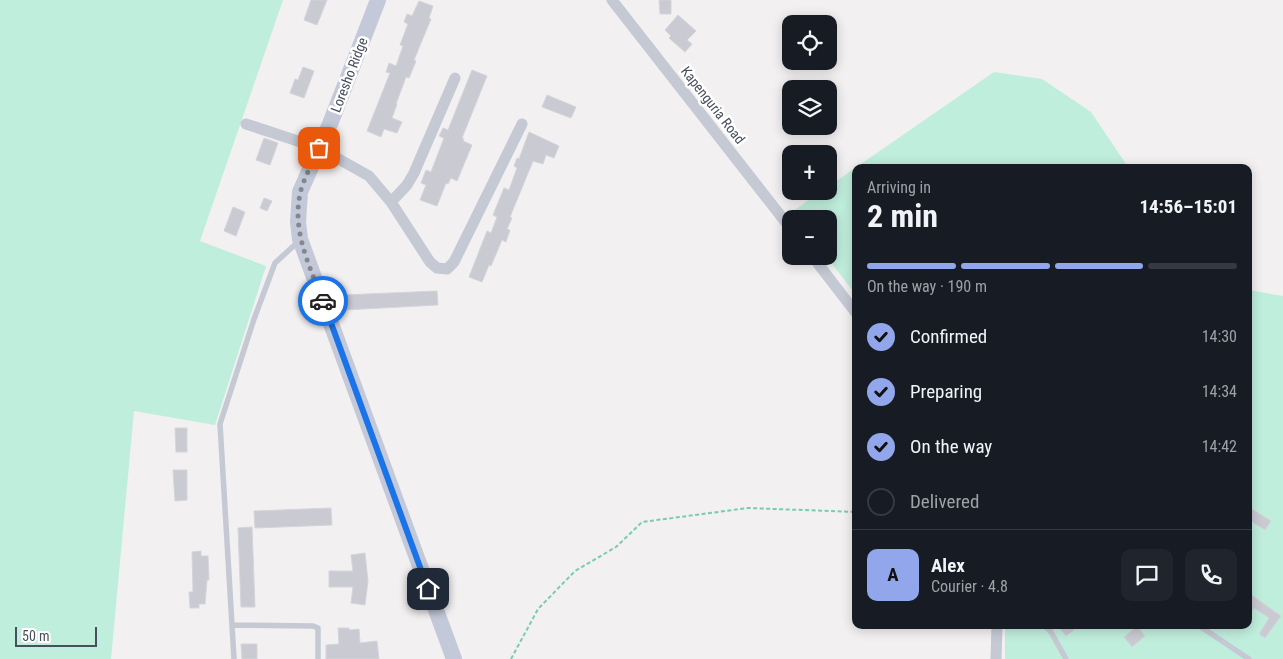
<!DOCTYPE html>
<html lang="en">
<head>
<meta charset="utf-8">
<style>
  body { margin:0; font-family:"Roboto Condensed",sans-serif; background:#20242c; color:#f1f3f6; height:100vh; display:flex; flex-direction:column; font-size:19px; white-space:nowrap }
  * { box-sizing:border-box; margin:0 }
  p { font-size:16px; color:#9ea1a6 }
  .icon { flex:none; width:28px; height:28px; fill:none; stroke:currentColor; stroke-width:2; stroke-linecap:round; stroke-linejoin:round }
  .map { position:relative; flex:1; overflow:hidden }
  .side { position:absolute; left:852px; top:164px; width:400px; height:465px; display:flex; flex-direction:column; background:#171b24; border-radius:10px; box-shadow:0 2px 12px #0003 }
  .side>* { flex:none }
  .tools { position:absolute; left:782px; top:15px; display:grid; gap:10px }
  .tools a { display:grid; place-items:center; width:55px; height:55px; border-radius:10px; background:#171b24; box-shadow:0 2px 12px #0003; font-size:25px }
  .scale { position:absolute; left:15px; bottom:12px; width:82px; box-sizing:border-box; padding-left:5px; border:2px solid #484f5d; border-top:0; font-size:14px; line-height:18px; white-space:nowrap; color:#484f5d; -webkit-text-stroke:4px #fff; paint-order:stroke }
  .pin { position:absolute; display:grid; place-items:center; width:42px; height:42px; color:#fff; margin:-21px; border-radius:10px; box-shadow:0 2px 8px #0006 }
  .courier { position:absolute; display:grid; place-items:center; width:50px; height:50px; margin:-25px; border:4px solid #1a73e8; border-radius:50%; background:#fff; color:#222; box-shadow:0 1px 6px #0007 }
  .overview em { font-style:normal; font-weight:700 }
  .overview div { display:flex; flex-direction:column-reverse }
  .overview { display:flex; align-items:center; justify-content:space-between; height:85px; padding:0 15px }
  h1 { font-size:32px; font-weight:700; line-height:38px }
  .bar { display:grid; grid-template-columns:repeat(4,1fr); gap:8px 5px; align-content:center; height:60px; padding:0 15px }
  .bar i { height:6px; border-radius:4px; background:#363941 }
  .bar .on { background:#92a7eb }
  .bar p { grid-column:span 4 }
  .line { display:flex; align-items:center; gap:12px; padding:0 15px; border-top:1px solid #363941 }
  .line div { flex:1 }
  .round { display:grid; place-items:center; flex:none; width:52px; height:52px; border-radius:10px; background:#20242c }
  ol { padding:0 15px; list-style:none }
  li { display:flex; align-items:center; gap:15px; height:55px }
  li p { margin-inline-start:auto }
  li .icon { padding:5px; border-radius:50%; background:#92a7eb; color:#111; stroke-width:4 }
  li:last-child { color:#9ea1a6 }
  li i { width:28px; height:28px; border:2px solid #363941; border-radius:50% }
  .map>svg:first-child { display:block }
  .green { fill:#c0eedc }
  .building { fill:#cacbd2; stroke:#d4d5db }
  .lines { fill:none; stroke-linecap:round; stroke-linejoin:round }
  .path { stroke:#79cbb4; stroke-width:2; stroke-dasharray:4 2.5; stroke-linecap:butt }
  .lane { stroke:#c4c9d4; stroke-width:5.5 }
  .street { stroke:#c4c9d4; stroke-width:11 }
  .secondary { stroke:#c3c9d8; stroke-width:16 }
  .done { stroke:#848790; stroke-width:5; stroke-dasharray:0 9 }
  .route { stroke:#1a73e8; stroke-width:6 }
  .labels { text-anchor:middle; stroke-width:5; stroke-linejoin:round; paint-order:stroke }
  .street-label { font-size:14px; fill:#484f5d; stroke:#fff }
</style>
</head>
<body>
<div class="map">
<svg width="1283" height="659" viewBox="0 0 1283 659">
  <rect width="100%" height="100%" fill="#f2f0f0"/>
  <path class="green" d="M0 0H283L200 241 266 266 215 425 134 411 111 659H0Z
    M994 72 1042 79 1091 112 1128 167 856 168V295L826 256H829V219H797L792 212 821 191H829V186Z
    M1249 290 1283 296V659H1005V625H1249Z"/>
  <path class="building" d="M311 0H327L317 25 304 20Z
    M659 0H671V14H660Z
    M419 1 433 6 429 18 431 19 414 60 416 61 409 78 406 77 396 104H397L392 118 402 122 397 133 384 129 381 137 367 131 390 73 386 72 389 63 396 66 403 46 400 45 408 24 404 22 407 14 412 16Z
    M678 15 696 31 687 40 692 44 685 52 669 38 671 36 665 30Z
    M303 67 314 71 304 98 290 93 295 79 298 80Z
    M472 70 487 76 462 138 464 139 463 141 472 145 457 181 451 178 448 184 446 183 437 206 420 200 426 185 421 183 426 170 431 172 444 138 439 136 443 128 448 130Z
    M547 95 576 107 571 118 542 107Z
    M529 132 559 146 554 158 546 155 543 164 533 161 510 217 512 218 507 229 510 230 506 242 502 240 491 266 489 265 482 282 469 277 487 231 491 233 497 217 493 215 504 188 509 190 517 168 514 166 517 158 519 159Z
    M264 138 278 143 270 165 256 160Z
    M264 198 272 201 267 211 260 208Z
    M233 207 245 212 236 236 224 231Z
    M437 291 438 305 344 310 343 295Z
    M175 428H187V452H176Z
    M173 470H187V500L175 501Z
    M1249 507 1271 521 1265 530 1249 520Z
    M331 508 332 525 255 528 254 511Z
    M252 527 255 607H241L238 528Z
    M201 551V556H208L209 580H207L205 604H199V608H190L189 592H193L192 552Z
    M365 553 368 581 365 605 351 603 353 587H329V571H353L351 555Z
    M1249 593 1281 616 1265 638 1259 634 1269 618 1254 608 1249 616Z
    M1057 625H1070L1074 630 1066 636Z
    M1137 626 1145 636 1132 647 1124 637Z
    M338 628H349V630L359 629 360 643 377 641 379 659H326V645L339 644Z
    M241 644H257V659H242Z"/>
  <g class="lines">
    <path class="path" d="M511 659 538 609 575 571 616 547 642 522 748 508 856 512"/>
    <path class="lane" d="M232 625 313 626 318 628V659
      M1044 625 1051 632 1066 659
      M1198 625 1249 659
      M234 659 220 424 254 319 275 263 299 241"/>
    <path class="street" d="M612 0 791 229
      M246 124 319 148 369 176 391 202 430 262 437 268 447 269 454 262 522 124
      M391 202 407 185 414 173 455 78
      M812 256 856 313
      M996 659 997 625"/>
    <path class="secondary" d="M378 0 330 124 300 192 298 222 300 239 454 659"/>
  </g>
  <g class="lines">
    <path class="done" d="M319 148C313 163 303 179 300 194 292 232 310 267 323 301"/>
    <path class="route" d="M323 301 428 589"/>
  </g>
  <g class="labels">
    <g class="street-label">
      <text transform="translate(349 75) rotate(-69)" y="5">Loresho Ridge</text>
      <text transform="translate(713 105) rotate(52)" y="5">Kapenguria Road</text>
    </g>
  </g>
</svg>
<div class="tools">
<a><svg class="icon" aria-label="locate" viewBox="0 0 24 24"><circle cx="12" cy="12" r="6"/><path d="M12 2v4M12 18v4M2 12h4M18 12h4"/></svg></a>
<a><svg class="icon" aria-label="layers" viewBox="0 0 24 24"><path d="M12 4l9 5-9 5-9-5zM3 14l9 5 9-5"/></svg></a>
<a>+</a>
<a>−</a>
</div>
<div class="scale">50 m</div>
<div class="pin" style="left:319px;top:148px;background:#ea580c"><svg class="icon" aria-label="bag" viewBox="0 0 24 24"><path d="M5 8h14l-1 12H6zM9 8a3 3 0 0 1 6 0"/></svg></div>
<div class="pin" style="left:428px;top:589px;background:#1f2937"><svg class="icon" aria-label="home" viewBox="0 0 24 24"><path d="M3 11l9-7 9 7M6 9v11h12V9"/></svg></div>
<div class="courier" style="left:323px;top:301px"><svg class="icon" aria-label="car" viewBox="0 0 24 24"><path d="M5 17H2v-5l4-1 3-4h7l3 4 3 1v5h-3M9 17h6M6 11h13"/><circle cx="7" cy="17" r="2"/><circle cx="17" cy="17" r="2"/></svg></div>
<section class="side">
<div class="overview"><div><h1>2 min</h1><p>Arriving in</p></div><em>14:56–15:01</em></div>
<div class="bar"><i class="on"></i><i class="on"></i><i class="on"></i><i></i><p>On the way · 190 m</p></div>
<ol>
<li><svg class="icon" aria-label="check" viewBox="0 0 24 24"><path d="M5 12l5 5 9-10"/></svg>Confirmed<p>14:30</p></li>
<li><svg class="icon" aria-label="check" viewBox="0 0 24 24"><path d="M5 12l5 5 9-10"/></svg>Preparing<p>14:34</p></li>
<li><svg class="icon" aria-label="check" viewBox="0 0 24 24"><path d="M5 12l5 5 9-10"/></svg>On the way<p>14:42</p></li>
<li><i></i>Delivered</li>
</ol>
<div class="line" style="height:90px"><b class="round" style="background:#92a7eb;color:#111">A</b><div><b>Alex</b><p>Courier · 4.8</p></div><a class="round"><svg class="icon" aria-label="chat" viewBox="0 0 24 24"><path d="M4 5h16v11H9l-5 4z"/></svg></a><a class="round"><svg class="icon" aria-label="phone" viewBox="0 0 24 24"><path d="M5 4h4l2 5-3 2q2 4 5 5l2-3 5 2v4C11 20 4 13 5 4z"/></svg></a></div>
</section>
</div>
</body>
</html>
